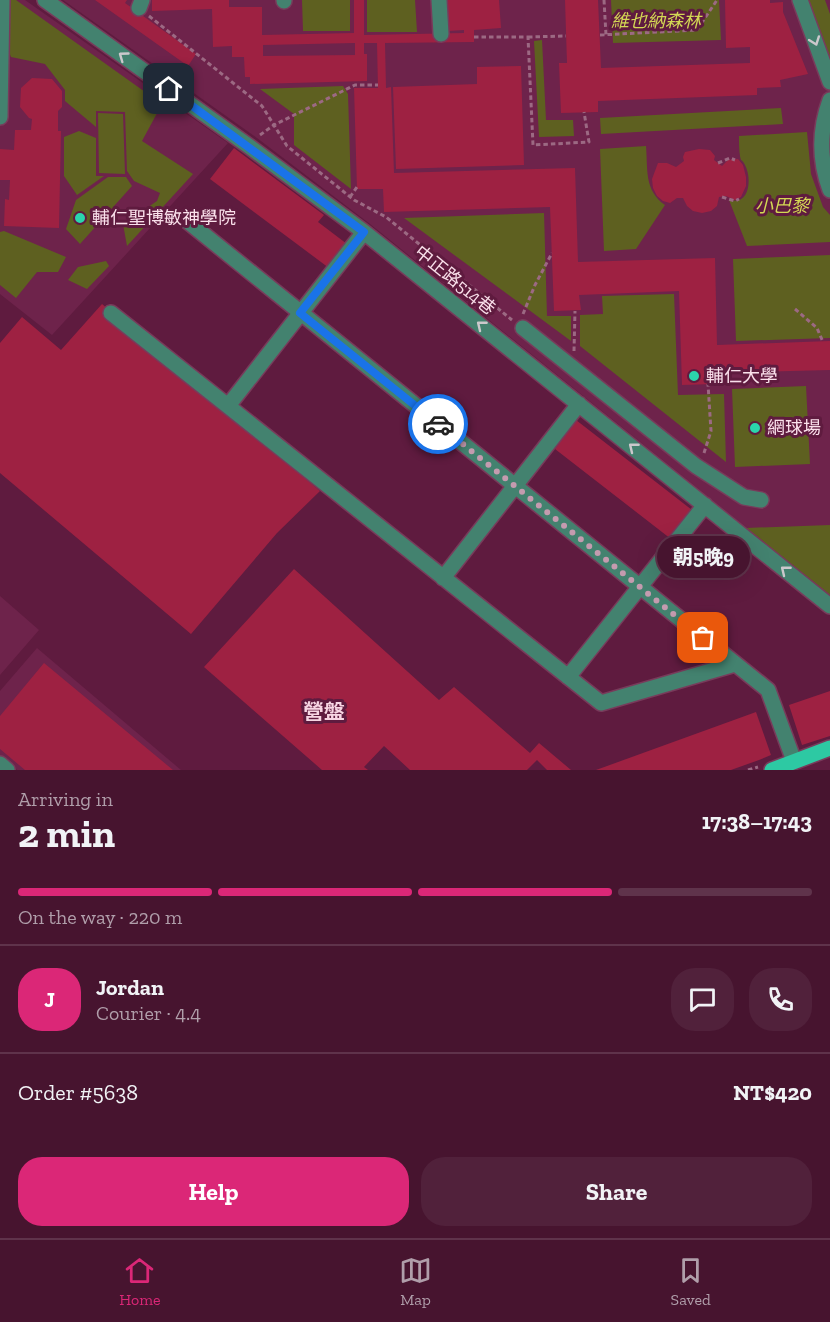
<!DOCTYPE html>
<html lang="en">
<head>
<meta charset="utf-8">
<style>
  body { margin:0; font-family:"Zilla Slab","Noto Sans TC",serif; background:#51213b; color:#f1f3f6; height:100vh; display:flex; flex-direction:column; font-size:22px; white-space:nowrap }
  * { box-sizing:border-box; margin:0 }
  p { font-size:20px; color:#b09eaa }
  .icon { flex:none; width:33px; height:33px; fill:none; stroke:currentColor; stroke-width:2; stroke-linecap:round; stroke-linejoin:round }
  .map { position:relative; height:770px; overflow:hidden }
  .sheet { display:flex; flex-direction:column; background:#47142f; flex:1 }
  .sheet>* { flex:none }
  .pin { position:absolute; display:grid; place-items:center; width:51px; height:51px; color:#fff; margin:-26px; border-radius:12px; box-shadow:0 3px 9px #0006 }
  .courier { position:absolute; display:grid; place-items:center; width:60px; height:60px; margin:-30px; border:4px solid #1a73e8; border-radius:50%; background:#fff; color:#222; box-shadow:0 2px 8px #0007 }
  .bubble { position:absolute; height:42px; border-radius:21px; background:#47142f; box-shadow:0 6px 24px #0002,0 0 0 2px #5f334b; font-size:20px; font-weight:800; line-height:42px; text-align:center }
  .summary em { font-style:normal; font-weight:800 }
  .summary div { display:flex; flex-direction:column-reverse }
  .summary { display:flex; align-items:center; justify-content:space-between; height:102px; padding:0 18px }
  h1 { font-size:39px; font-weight:800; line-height:45px }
  .bar { display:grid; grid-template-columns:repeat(4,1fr); gap:9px 6px; align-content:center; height:72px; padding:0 18px }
  .bar i { height:8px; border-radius:4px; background:#5f334b }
  .bar .current { background:#db2777 }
  .bar p { grid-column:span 4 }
  .line { display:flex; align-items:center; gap:15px; padding:0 18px; border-top:2px solid #5f334b }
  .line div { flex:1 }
  .round { display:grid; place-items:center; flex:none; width:63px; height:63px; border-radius:24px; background:#51213b }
  .cta { display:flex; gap:12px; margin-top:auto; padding:12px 18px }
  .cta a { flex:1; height:69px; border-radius:24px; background:#db2777; color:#fff; font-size:24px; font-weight:800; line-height:69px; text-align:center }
  .cta a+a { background:#51213b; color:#f1f3f6 }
  .tab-bar { display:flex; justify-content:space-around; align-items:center; height:84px; border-top:2px solid #5f334b; background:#47142f; font-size:16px; color:#b09eaa }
  .tab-bar a { display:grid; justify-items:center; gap:3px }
  .tab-bar .current { color:#db2777 }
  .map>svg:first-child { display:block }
  .built { fill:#6e234b }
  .green { fill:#5e6020 }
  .building { fill:#9e2142; fill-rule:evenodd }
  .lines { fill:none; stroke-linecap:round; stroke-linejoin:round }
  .minor-casing { stroke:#783b5b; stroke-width:18 }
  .major-casing { stroke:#783b5b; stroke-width:18 }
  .path { stroke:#9c6983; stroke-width:3; stroke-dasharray:4.5 3; stroke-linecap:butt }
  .minor { stroke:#43826f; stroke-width:15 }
  .major { stroke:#2dc9a3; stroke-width:15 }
  .oneway { stroke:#ccc8cc }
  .done { stroke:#c49baf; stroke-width:6; stroke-dasharray:0 10.8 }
  .route { stroke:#1a73e8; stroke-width:8 }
  .poi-dot { fill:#2bd5ac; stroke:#5f1b3f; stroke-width:2 }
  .labels { text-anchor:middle; stroke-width:6; stroke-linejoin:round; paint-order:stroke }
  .park-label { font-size:18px; font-style:italic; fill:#d3d854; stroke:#5f1b3f }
  .poi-label { font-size:18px; fill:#fae0eb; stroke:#5f1b3f; text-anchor:start }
  .street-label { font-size:18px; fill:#fae0eb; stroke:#5f1b3f }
  .quarter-label { font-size:21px; font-weight:bold; fill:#f7d5e3; stroke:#5f1b3f }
</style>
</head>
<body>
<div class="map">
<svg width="830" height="770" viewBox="0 0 830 770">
  <rect width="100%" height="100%" fill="#5f1b3f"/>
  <path class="built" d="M0 0H25L228 143 52 335 0 294Z
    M63 0H830V595L370 224 257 138Z
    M0 596 39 630 0 675Z
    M37 648 181 770H17L0 756V691Z"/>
  <path class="green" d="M9 0H16L162 104 142 141 193 174 127 246 123 224 157 201 160 193 134 181 127 171 125 112 96 111V127L65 101V90L45 64 11 57 4 39 10 21Z
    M234 0H350V31H303L302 0Z
    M367 0H415L417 32H367Z
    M611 0H719L721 40 613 43Z
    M807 0H825L830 14V63Z
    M542 40 546 120H573L574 136 539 137 534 41Z
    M343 86 348 94 351 189 294 145V114L260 89Z
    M781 108 783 124 601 134 600 118Z
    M98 113 123 114 125 174 99 173Z
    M79 131 96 138V176H104L77 195 64 176V137Z
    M807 132 811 174 823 207 830 215V242L747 246 729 200C750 206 752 178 745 165 742 158 741 163 740 156 739 150 739 142 739 136Z
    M646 146C648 170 644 190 665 205L636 249 604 251 600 149Z
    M108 177H126L132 186 80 244 66 229 76 200Z
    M544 213 547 316H571V341L404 218Z
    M4 231 66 257 58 272H37L16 298 0 285V232Z
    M830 255V338L736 341 733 259Z
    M106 261 109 266 87 289 68 280 78 267Z
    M674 294 678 395 724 394 726 462 580 346V315L603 314 602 296Z
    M806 386 810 464 735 467 732 389Z
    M830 525V595L746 528Z"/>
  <path class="building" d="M95 0H127L125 3 196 54 188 66Z
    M152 0H229V7H262V35L354 33V0H364V35L464 33V30L448 31 446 0H499L501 28 474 30V42L385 43 386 88 391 87 394 173 575 168 578 262 715 258 717 345 830 341V370L713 373 714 384 682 385 679 291 579 295 581 310 554 311 550 207 384 212 383 189H357L354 88H378L377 43H364V54H367V81L250 84V77H245L244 57H232V46L213 47 212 9 152 11ZM355 43V55L263 56V45Z
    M565 0H598L601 68 750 63V47L726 48 725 0H770V3L783 2V12L808 74 780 80 781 87 757 88V95L598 101V112L561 113 559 63H567Z
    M521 66 524 165 396 169 393 87 477 84V67Z
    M32 78 52 79 62 91V107L58 111V131H61L59 228 4 226 5 199 9 200 10 180H0V149L14 150 15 130H31L32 119 29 118 20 107 21 88Z
    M234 148 324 215 318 222 347 244 329 268 210 179Z
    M699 149 710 150 715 156 714 160 722 166 728 160 738 159 743 165 746 177V186L741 197 735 200 726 196 719 197 717 206 711 211 702 213 693 211 687 206 683 198H677L670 203 663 201 657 196 653 188 652 179 658 163H667L676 167 684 161 683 157 685 152Z
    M102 304 320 491 277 533 191 634 0 473V343L22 317 61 350Z
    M576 420 692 510 671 539 555 449Z
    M294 569 439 700 454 687 530 753 539 743 571 770H547L537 760 527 770H410L384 746 364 767 368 770H322L204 667Z
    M44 663 173 770H25L0 749V716Z
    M830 691V736L802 745 789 705Z
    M756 712 771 755 759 760 731 770H596Z"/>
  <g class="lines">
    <defs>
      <path id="minor" d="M45 0 250 147 364 232 830 606
        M284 0V1
        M439 0 441 34
        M800 0 830 82
        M139 8 142 0
        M830 100C819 130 819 160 830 190
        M0 117 2 0
        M186 220 768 690 794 761
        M111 313 601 703 735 664
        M523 328 696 466 744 497 761 500
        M228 406 364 232
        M443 578 579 404
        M568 677 705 505
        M0 764 7 770"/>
      <path id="major" d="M772 770 830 748"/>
    </defs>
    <use href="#minor" class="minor-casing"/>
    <use href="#major" class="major-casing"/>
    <path class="path" d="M604 0 606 35
      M149 16 262 106 287 146 354 200 386 217 512 320
      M600 35 697 30 717 0
      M474 37H528L533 145 589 142 584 112
      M528 37 566 36
      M260 135 274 125 355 85H378
      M718 163 730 158 735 160
      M350 197 357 187
      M722 197 735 201 739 199
      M795 309 817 328 823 342
      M523 314 535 285 552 253
      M574 351 575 311
      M704 453 711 431 708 384
      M748 770 758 767"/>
    <use href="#minor" class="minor"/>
    <use href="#major" class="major"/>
  </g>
  <defs><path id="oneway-chevron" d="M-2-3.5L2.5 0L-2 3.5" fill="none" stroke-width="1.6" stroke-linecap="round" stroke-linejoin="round" transform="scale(1.5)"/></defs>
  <g class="oneway">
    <use href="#oneway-chevron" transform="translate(815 41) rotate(70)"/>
    <use href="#oneway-chevron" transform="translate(123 56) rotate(-144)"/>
    <use href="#oneway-chevron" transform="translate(481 325) rotate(-141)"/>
    <use href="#oneway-chevron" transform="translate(633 447) rotate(-141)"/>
    <use href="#oneway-chevron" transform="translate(785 570) rotate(-141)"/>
  </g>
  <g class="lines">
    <path class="done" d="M438 424 703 638"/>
    <path class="route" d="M169 89 364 232 300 313 438 424"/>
  </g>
  <g class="poi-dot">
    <circle cx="80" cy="218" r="6"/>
    <circle cx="694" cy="376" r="6"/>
    <circle cx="755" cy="428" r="6"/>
  </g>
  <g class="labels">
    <g class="park-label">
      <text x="656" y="27">維也納森林</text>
      <text x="782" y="212">小巴黎</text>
    </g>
    <g class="poi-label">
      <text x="92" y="224">輔仁聖博敏神學院</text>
      <text x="706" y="382">輔仁大學</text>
      <text x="767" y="434">網球場</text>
    </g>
    <g class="street-label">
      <text transform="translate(455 280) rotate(39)" y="6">中正路514巷</text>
    </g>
    <g class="quarter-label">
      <text x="324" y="719">營盤</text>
    </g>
  </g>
</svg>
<div class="pin" style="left:703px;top:638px;background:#ea580c"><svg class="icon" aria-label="bag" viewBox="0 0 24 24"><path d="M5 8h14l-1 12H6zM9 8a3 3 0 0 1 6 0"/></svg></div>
<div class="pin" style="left:169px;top:89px;background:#1f2937"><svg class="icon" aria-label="home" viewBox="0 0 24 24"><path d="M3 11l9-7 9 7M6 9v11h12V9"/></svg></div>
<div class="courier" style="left:438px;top:424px"><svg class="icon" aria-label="car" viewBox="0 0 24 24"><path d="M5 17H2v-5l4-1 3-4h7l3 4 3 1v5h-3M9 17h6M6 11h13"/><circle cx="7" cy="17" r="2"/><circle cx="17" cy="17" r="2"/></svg></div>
<div class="bubble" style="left:657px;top:536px;width:93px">朝5晚9</div>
</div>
<section class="sheet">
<div class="summary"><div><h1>2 min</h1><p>Arriving in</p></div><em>17:38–17:43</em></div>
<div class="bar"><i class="current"></i><i class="current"></i><i class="current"></i><i></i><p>On the way · 220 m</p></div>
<div class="line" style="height:108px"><b class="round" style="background:#db2777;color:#fff">J</b><div><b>Jordan</b><p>Courier · 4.4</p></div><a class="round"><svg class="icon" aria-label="chat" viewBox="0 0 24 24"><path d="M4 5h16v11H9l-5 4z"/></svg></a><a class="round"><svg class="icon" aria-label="phone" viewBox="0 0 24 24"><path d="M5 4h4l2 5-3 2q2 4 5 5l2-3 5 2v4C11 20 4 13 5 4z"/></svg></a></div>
<div class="line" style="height:78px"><div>Order #5638</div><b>NT$420</b></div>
<div class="cta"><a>Help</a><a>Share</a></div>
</section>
<nav class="tab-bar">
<a class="current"><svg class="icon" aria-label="home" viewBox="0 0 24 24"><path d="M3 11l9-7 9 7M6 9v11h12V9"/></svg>Home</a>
<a><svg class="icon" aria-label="map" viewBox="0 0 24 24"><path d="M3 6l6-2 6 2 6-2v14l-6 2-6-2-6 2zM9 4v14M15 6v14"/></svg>Map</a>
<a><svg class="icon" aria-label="saved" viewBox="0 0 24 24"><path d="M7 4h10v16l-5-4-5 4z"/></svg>Saved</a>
</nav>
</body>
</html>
